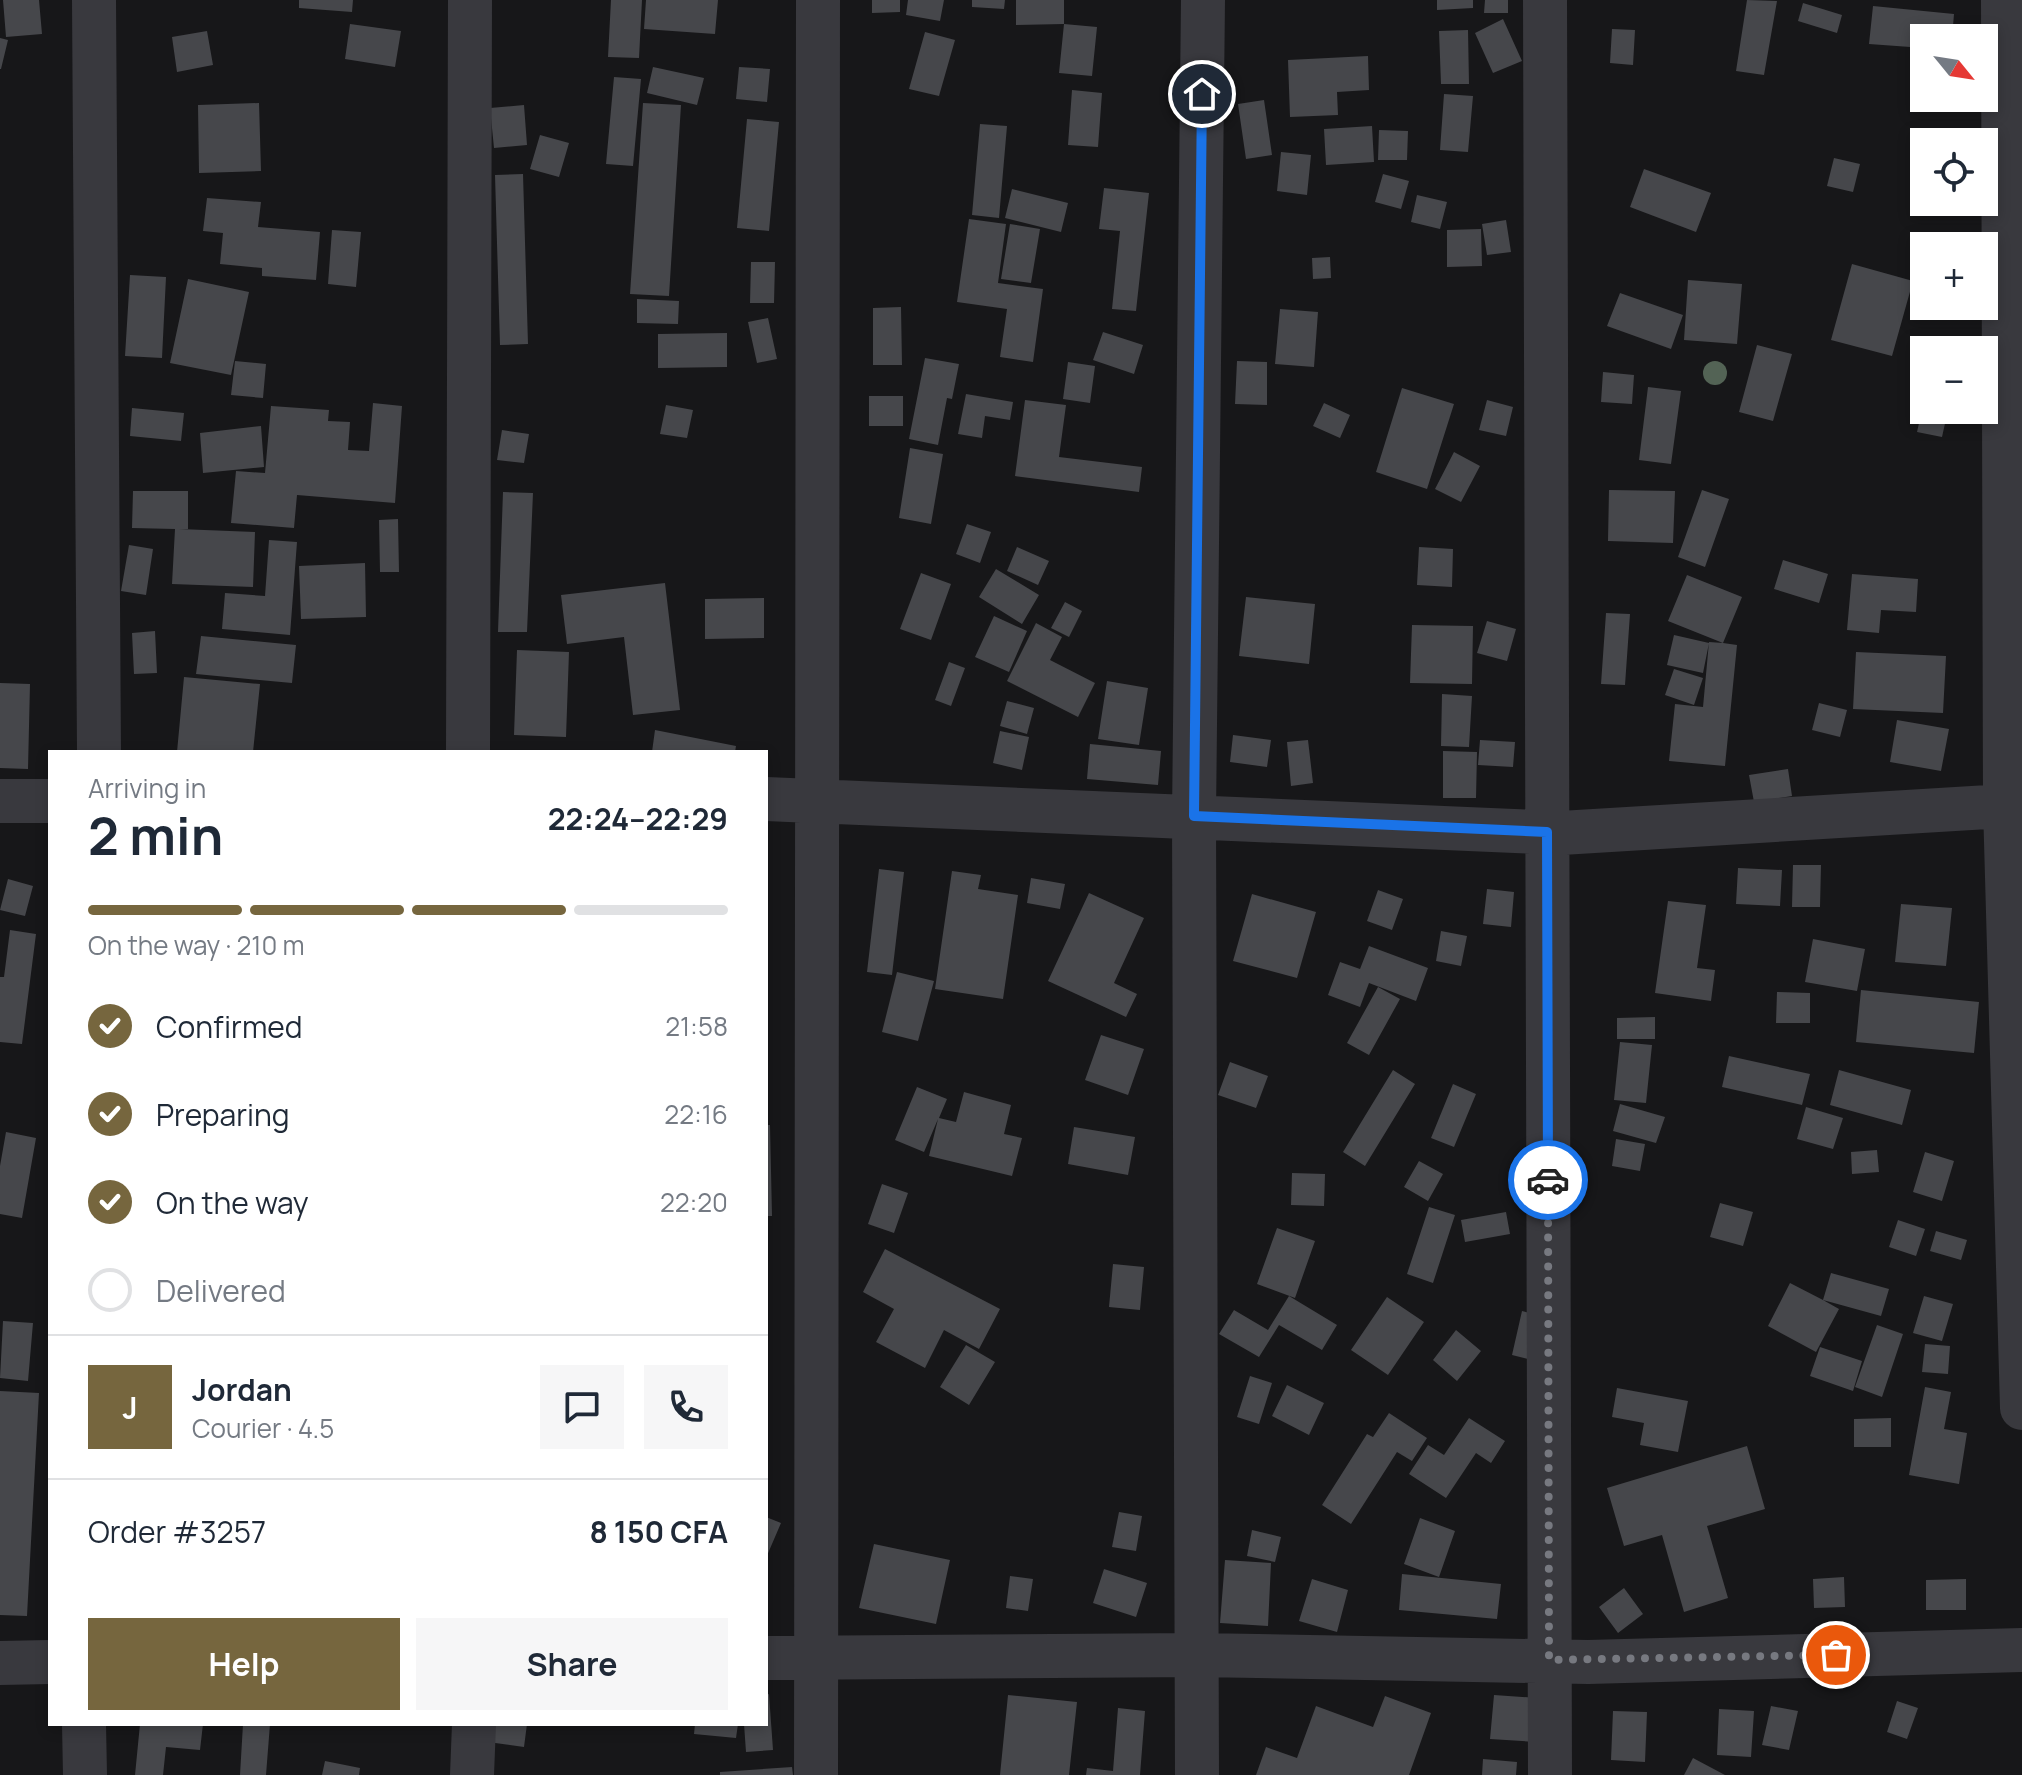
<!DOCTYPE html>
<html lang="en">
<head>
<meta charset="utf-8">
<style>
  body { margin:0; font-family:Manrope,sans-serif; background:#f6f6f7; color:#1f2937; height:100vh; display:flex; flex-direction:column; font-size:30px; white-space:nowrap }
  * { box-sizing:border-box; margin:0 }
  p { font-size:26px; color:#747a83 }
  .icon { flex:none; width:44px; height:44px; fill:none; stroke:currentColor; stroke-width:2; stroke-linecap:round; stroke-linejoin:round }
  .map { position:relative; flex:1; overflow:hidden }
  .panel { position:absolute; left:48px; top:750px; width:720px; height:976px; display:flex; flex-direction:column; background:#fff; border-radius:0px; box-shadow:0 4px 12px #0003 }
  .panel>* { flex:none }
  .needle { width:52px; rotate:120deg }
  .buttons { position:absolute; left:1910px; top:24px; display:grid; gap:16px }
  .buttons a { display:grid; place-items:center; width:88px; height:88px; border-radius:0px; background:#fff; box-shadow:0 4px 12px #0003; font-size:40px }
  .pin { position:absolute; display:grid; place-items:center; width:68px; height:68px; color:#fff; margin:-34px; border:4px solid #fff; border-radius:50%; box-shadow:0 2px 8px #0007 }
  .courier { position:absolute; display:grid; place-items:center; width:80px; height:80px; margin:-40px; border:6px solid #1a73e8; border-radius:50%; background:#fff; color:#222; box-shadow:0 2px 10px #0007 }
  .head em { font-style:normal; font-weight:700 }
  .head div { display:flex; flex-direction:column-reverse }
  .head { display:flex; align-items:center; justify-content:space-between; height:136px; padding:0 40px }
  h1 { font-size:52px; font-weight:700; line-height:60px }
  .bar { display:grid; grid-template-columns:repeat(4,1fr); gap:12px 8px; align-content:center; height:96px; padding:0 40px }
  .bar i { height:10px; border-radius:6px; background:#e0e1e3 }
  .bar .active { background:#76663e }
  .bar p { grid-column:span 4 }
  .line { display:flex; align-items:center; gap:20px; padding:0 40px; border-top:2px solid #e0e1e3 }
  .line div { flex:1 }
  .round { display:grid; place-items:center; flex:none; width:84px; height:84px; border-radius:0px; background:#f6f6f7 }
  ol { padding:0 40px; list-style:none }
  li { display:flex; align-items:center; gap:24px; height:88px }
  li p { margin-inline-start:auto }
  li .icon { padding:8px; border-radius:50%; background:#76663e; color:#fff; stroke-width:4 }
  li:last-child { color:#747a83 }
  li i { width:44px; height:44px; border:4px solid #e0e1e3; border-radius:50% }
  .action { display:flex; gap:16px; margin-top:auto; padding:16px 40px }
  .action a { flex:1; height:92px; border-radius:0px; background:#76663e; color:#fff; font-size:32px; font-weight:700; line-height:92px; text-align:center }
  .action a+a { background:#f6f6f7; color:#1f2937 }
  .map>svg:first-child { display:block }
  .building { fill:#46474b }
  .lines { fill:none; stroke-linecap:round; stroke-linejoin:round }
  .minor { stroke:#39393e; stroke-width:44 }
  .tree { fill:#536355 }
  .done { stroke:#777980; stroke-width:8; stroke-dasharray:0 14.4 }
  .route { stroke:#1a73e8; stroke-width:10 }
</style>
</head>
<body>
<div class="map">
<svg width="2022" height="1775" viewBox="0 0 2022 1775">
  <rect width="100%" height="100%" fill="#171719"/>
  <path class="building" d="M3 0H39L42 34 6 37Z
    M299 0H353L352 12 299 8Z
    M611 0H642L639 58 608 57Z
    M646 0H718L715 34 644 29Z
    M872 0H900V12L872 13Z
    M908 0H944L940 21 906 15Z
    M972 0H1005L1004 9 972 7Z
    M1016 0H1064V24L1016 25Z
    M1437 0H1473V8L1437 10Z
    M1485 0H1508V13H1484Z
    M1747 0 1777 1 1764 75 1736 71Z
    M1803 3 1842 15 1837 33 1798 21Z
    M1873 6 1954 14 1952 38H1924V48L1869 44Z
    M1503 19 1522 61 1493 73 1475 33Z
    M350 24 401 31 395 67 345 59Z
    M1064 24 1097 27 1092 76 1059 73Z
    M1612 29 1635 30 1633 65 1610 63Z
    M1468 30 1469 84H1441L1439 31Z
    M207 31 213 65 177 72 172 37Z
    M925 32 955 40 939 96 909 89Z
    M0 38 8 40 1 69H0Z
    M1368 56 1369 90 1337 92 1338 115 1290 117 1288 60Z
    M653 67 704 78 697 105 647 93Z
    M739 67 770 69 767 102 736 99Z
    M614 77 641 79 633 166 606 164Z
    M1072 90 1102 93 1098 147 1068 145Z
    M1444 94 1473 96 1468 152 1440 150Z
    M1264 100 1272 155 1246 159 1238 104Z
    M259 103 261 171 199 173 198 105Z
    M643 103 681 105 669 296 630 294Z
    M524 105 527 145 494 148 490 108Z
    M747 119 779 122 769 231 737 228Z
    M980 124 1007 126 999 218 972 215Z
    M1372 126 1374 162 1326 165 1324 129Z
    M1379 130 1408 131 1407 160H1378Z
    M540 135 569 143 559 177 530 169Z
    M1281 152 1311 155 1307 195 1277 191Z
    M1834 158 1860 164 1853 192 1827 186Z
    M1644 169 1711 193 1696 232 1630 207Z
    M523 174 528 344 500 345 495 175Z
    M1383 174 1409 181 1401 209 1375 202Z
    M1104 188 1149 193 1136 311 1112 309 1120 231 1099 229Z
    M1012 189 1068 203 1061 232 1005 218Z
    M1417 195 1447 202 1440 229 1411 222Z
    M207 198 261 202 258 227 320 232 316 280 262 276V268L220 264 223 233 203 231Z
    M969 219 1006 224 998 283 1043 289 1033 362 1000 357 1007 309 957 302Z
    M1506 220 1511 252 1487 255 1482 224Z
    M1010 224 1040 229 1031 283 1001 279Z
    M1481 229 1482 266 1447 267V230Z
    M332 230 361 232 356 287 328 284Z
    M1330 257 1331 278 1313 279 1312 258Z
    M751 262H775L774 303H750Z
    M1852 264 1913 281 1892 356 1831 340Z
    M130 275 166 277 162 358 125 356Z
    M188 279 249 292 231 375 170 363Z
    M1688 280 1742 284 1737 344 1684 340Z
    M1620 293 1683 315 1671 349 1607 326Z
    M637 299 679 301 678 324 637 323Z
    M901 307 902 365H873V308Z
    M1280 309 1318 312 1314 367 1275 364Z
    M768 318 777 359 757 363 748 322Z
    M1103 332 1143 345 1134 374 1093 360Z
    M727 333V367L658 368V334Z
    M1757 345 1792 354 1773 421 1739 412Z
    M925 358 959 364 952 399 947 398 938 445 909 439Z
    M235 361 266 364 263 398 231 395Z
    M1237 361 1267 362V405L1235 404Z
    M1068 362 1095 366 1090 403 1063 399Z
    M1603 372 1634 375 1632 404 1601 402Z
    M1648 387 1681 391 1671 464 1639 460Z
    M1402 388 1454 404 1427 489 1376 472Z
    M966 394 1013 402 1010 420 985 416 982 438 958 434Z
    M869 396H903V426H869Z
    M1025 400 1066 405 1059 457 1142 467 1139 492 1015 476Z
    M1487 400 1513 407 1506 436 1479 430Z
    M373 403 402 406 395 503 297 495 294 528 231 523 236 471 265 473 271 406 329 410 328 421 350 422 348 450 369 451Z
    M1324 403 1350 415 1340 438 1313 426Z
    M666 405 693 410 687 438 660 434Z
    M132 408 184 413 181 441 130 436Z
    M1922 410H1948L1942 437 1917 432Z
    M261 426 264 467 203 473 200 433Z
    M502 430 529 434 524 463 497 460Z
    M910 448 943 454 931 524 899 518Z
    M1454 452 1480 466 1461 502 1435 489Z
    M1609 490 1675 491 1673 543 1608 541Z
    M1702 490 1729 499 1705 567 1678 557Z
    M133 491H188V529H179L255 532 253 587 172 584 175 529 132 528Z
    M503 492 533 493 527 632H498Z
    M398 519 399 572H380L379 520Z
    M967 524 991 532 980 563 956 554Z
    M269 540 297 542 290 635 222 629 225 593 265 596Z
    M129 545 153 549 146 595 121 591Z
    M1017 547 1049 561 1038 585 1007 571Z
    M1419 547 1453 549 1452 587 1417 585Z
    M1783 560 1828 574 1819 603 1774 589Z
    M365 563 366 617 301 619 299 566Z
    M996 569 1039 595 1022 624 979 597Z
    M921 573 951 584 931 640 900 629Z
    M1852 574 1918 579 1916 612 1881 610 1879 633 1847 630Z
    M1687 575 1742 597 1723 643 1737 645 1725 766 1669 761 1675 704 1703 707 1709 642 1723 643 1668 621Z
    M665 583 680 710 633 715 624 637 567 644 561 595Z
    M1246 597 1315 604 1309 664 1239 656Z
    M764 598V638L705 639V599Z
    M1065 602 1082 611 1069 637 1051 628Z
    M1606 613 1630 614 1625 685 1601 684Z
    M994 616 1027 631 1009 672 975 657Z
    M1487 621 1516 629 1507 661 1477 653Z
    M1036 623 1062 637 1050 660 1095 683 1078 717 1007 681Z
    M1412 625 1473 626 1472 684 1410 683Z
    M155 631 157 673 134 674 132 633Z
    M1674 635 1709 643 1703 673 1667 665Z
    M201 636 296 645 292 683 196 674Z
    M517 650 569 652 566 737 514 735Z
    M1856 652 1946 656 1943 713 1853 709Z
    M949 662 965 668 951 706 935 700Z
    M1674 669 1703 678 1694 705 1665 695Z
    M184 677 260 684 253 752H177Z
    M1107 681 1148 688 1139 745 1098 739Z
    M0 683 30 684 28 769 0 768Z
    M1442 694 1472 696 1469 747 1441 746Z
    M1007 701 1034 708 1027 734 1000 726Z
    M1819 703 1847 710 1840 737 1812 730Z
    M1897 720 1949 729 1941 771 1890 762Z
    M655 730 736 746 735 752H652Z
    M1000 731 1029 737 1022 770 993 763Z
    M1233 735 1271 740 1267 767 1230 762Z
    M1308 740 1313 783 1291 786 1287 742Z
    M1480 740 1515 742 1513 767 1478 765Z
    M1090 744 1161 751 1158 785 1087 779Z
    M1443 751 1477 752 1476 798H1443Z
    M1788 769 1792 796 1754 802 1749 775Z
    M1793 865H1821L1820 907H1792Z
    M1738 868 1782 870 1780 906 1736 904Z
    M879 869 904 872 892 975 867 972Z
    M952 871 981 875 978 889 1018 895 1003 999 935 989Z
    M1031 878 1065 884 1060 909 1027 903Z
    M8 879 33 886 25 916 0 910Z
    M1487 889 1514 892 1511 927 1483 924Z
    M1378 890 1403 899 1392 930 1367 921Z
    M1089 893 1144 918 1114 983 1137 994 1126 1017 1048 981Z
    M1252 894 1316 912 1297 978 1233 961Z
    M1668 901 1706 905 1697 968 1715 970 1711 1001 1655 993Z
    M1901 904 1952 908 1946 966 1895 962Z
    M10 930 36 934 22 1044 0 1042V977H4Z
    M1441 931 1467 936 1461 966 1436 961Z
    M1813 939 1865 949 1857 991 1805 982Z
    M1369 946 1428 968 1416 1001 1369 983 1360 1007 1328 995 1340 962 1360 969Z
    M897 972 934 981 918 1041 882 1032Z
    M1378 987 1400 999 1369 1055 1347 1043Z
    M1861 990 1979 1002 1974 1053 1856 1042Z
    M1777 992 1810 993V1023H1776Z
    M1655 1017V1039H1617V1018Z
    M1101 1035 1144 1049 1128 1095 1085 1080Z
    M1620 1042 1652 1045 1646 1103 1614 1100Z
    M1729 1056 1810 1074 1802 1105 1722 1087Z
    M1230 1062 1268 1076 1256 1108 1218 1095Z
    M1393 1070 1415 1084 1365 1166 1343 1152Z
    M1839 1070 1911 1090 1902 1125 1830 1105Z
    M1453 1084 1476 1094 1454 1147 1431 1138Z
    M917 1087 947 1099 939 1118 956 1122 964 1092 1011 1105 1004 1134 1022 1138 1012 1176 929 1156 938 1119 924 1152 895 1140Z
    M1620 1104 1665 1117 1656 1143 1613 1131Z
    M1806 1107 1843 1118 1833 1149 1797 1139Z
    M766 1125H770L772 1216H766Z
    M1074 1127 1135 1137 1128 1175 1068 1164Z
    M6 1132 36 1138 22 1218 0 1214V1166Z
    M1616 1139 1645 1144 1640 1171 1612 1166Z
    M1877 1150 1879 1172 1852 1174 1851 1152Z
    M1925 1152 1954 1161 1942 1201 1913 1192Z
    M1419 1161 1443 1174 1428 1201 1404 1187Z
    M1292 1173 1325 1174 1324 1206 1291 1205Z
    M882 1184 908 1193 894 1233 868 1224Z
    M1720 1203 1753 1212 1743 1246 1710 1237Z
    M1429 1207 1455 1215 1433 1283 1407 1274Z
    M1506 1212 1510 1234 1465 1242 1461 1220Z
    M1898 1220 1925 1229 1916 1256 1889 1247Z
    M1277 1228 1315 1241 1295 1298 1257 1284Z
    M1936 1231 1967 1240 1961 1260 1930 1251Z
    M885 1249 1000 1309 979 1349 944 1330 925 1368 876 1342 894 1309 863 1292Z
    M1113 1264 1144 1267 1140 1310 1109 1307Z
    M1831 1273 1889 1289 1881 1316 1823 1300 1839 1309 1816 1352 1768 1326 1790 1283 1823 1300Z
    M1289 1296 1337 1325 1322 1350 1279 1325 1259 1357 1219 1334 1234 1310 1268 1330Z
    M1924 1296 1953 1304 1942 1341 1913 1333Z
    M1387 1297 1424 1322 1388 1375 1351 1350Z
    M1522 1311 1551 1319 1540 1362 1512 1355Z
    M3 1321 33 1323 28 1381 0 1378Z
    M1877 1325 1903 1334 1882 1397 1855 1387Z
    M1456 1330 1481 1351 1457 1381 1433 1360Z
    M1925 1344 1950 1346 1948 1374 1922 1372Z
    M966 1345 995 1362 969 1405 940 1387Z
    M1820 1347 1862 1361 1853 1391 1810 1376Z
    M1250 1376 1272 1383 1259 1424 1237 1417Z
    M1287 1385 1324 1403 1309 1435 1272 1416Z
    M1925 1387 1951 1392 1944 1429 1967 1433 1959 1484 1909 1475Z
    M1617 1388 1688 1401 1678 1452 1640 1445 1644 1423 1612 1417Z
    M0 1391 39 1393 27 1616 0 1615Z
    M1389 1413 1427 1438 1412 1461 1397 1452 1351 1524 1322 1505 1367 1434 1373 1437Z
    M1469 1418 1505 1441 1491 1463 1476 1453 1446 1498 1409 1474 1428 1445 1444 1455Z
    M1891 1418V1447H1854V1419Z
    M1747 1446 1765 1509 1707 1526 1728 1598 1684 1612 1662 1535 1624 1546 1607 1488Z
    M1119 1512 1142 1516 1136 1551 1112 1547Z
    M766 1517 781 1523 766 1558Z
    M1420 1518 1455 1531 1439 1577 1404 1564Z
    M1252 1530 1281 1537 1275 1562 1247 1556Z
    M874 1544 950 1560 936 1624 859 1608Z
    M1225 1560 1271 1563 1268 1626 1220 1623Z
    M1104 1569 1147 1583 1136 1617 1093 1603Z
    M1402 1574 1501 1584 1497 1619 1399 1610Z
    M1010 1576 1033 1579 1028 1611 1006 1608Z
    M1844 1577 1845 1607 1814 1608 1813 1579Z
    M1312 1579 1348 1590 1337 1632 1299 1621Z
    M1966 1579V1610H1926V1580Z
    M1624 1588 1643 1614 1618 1633 1599 1607Z
    M769 1694 773 1750 746 1752 744 1724H766V1695Z
    M1008 1695 1077 1702 1069 1775H1000Z
    M1494 1695 1539 1698 1536 1742 1490 1739Z
    M1385 1696 1431 1713 1409 1775H1256L1266 1747 1297 1758 1316 1706 1373 1727Z
    M1897 1701 1918 1708 1907 1739 1887 1732Z
    M1771 1706 1798 1711 1789 1750 1762 1745Z
    M1118 1708 1145 1711 1140 1775H1086L1087 1768 1113 1771Z
    M1719 1709 1754 1711 1751 1757 1717 1755Z
    M1613 1711 1647 1712 1645 1762 1611 1760Z
    M140 1724H203L200 1750 166 1747 163 1775H135Z
    M243 1724H270L266 1775H240Z
    M490 1724H527L524 1747 488 1742Z
    M695 1724H738L736 1738 694 1734Z
    M1693 1758 1725 1775H1684Z
    M1483 1759 1517 1762 1516 1775H1482Z
    M325 1761 360 1768 359 1775H322Z
    M792 1767 793 1775H720V1772Z"/>
  <g class="lines">
    <path class="minor" d="M94 0 99 752
      M1545 0 1550 1775
      M2003 0 2005 806 2022 1408
      M468 752 470 0
      M766 799 1561 833 2022 805
      M0 801H50
      M766 1658 1199 1655 1588 1662 2022 1650
      M0 1663 50 1662
      M84 1724 85 1775
      M472 1775 474 1724
      M816 1775 818 0
      M1197 1775 1194 816 1203 0"/>
  </g>
  <circle class="tree" cx="1715" cy="373" r="12"/>
  <g class="lines">
    <path class="done" d="M1548 1180 1549 1660 1836 1655"/>
    <path class="route" d="M1202 94 1194 816 1547 832 1548 1180"/>
  </g>
</svg>
<div class="buttons">
<a><svg class="needle" viewBox="-14 -14 28 28"><path d="M0-13l5 13h-10z" fill="#e53935"/><path d="M0 13l5-13h-10z" fill="#747a83"/></svg></a>
<a><svg class="icon" aria-label="locate" viewBox="0 0 24 24"><circle cx="12" cy="12" r="6"/><path d="M12 2v4M12 18v4M2 12h4M18 12h4"/></svg></a>
<a>+</a>
<a>−</a>
</div>
<div class="pin" style="left:1836px;top:1655px;background:#ea580c"><svg class="icon" aria-label="bag" viewBox="0 0 24 24"><path d="M5 8h14l-1 12H6zM9 8a3 3 0 0 1 6 0"/></svg></div>
<div class="pin" style="left:1202px;top:94px;background:#1f2937"><svg class="icon" aria-label="home" viewBox="0 0 24 24"><path d="M3 11l9-7 9 7M6 9v11h12V9"/></svg></div>
<div class="courier" style="left:1548px;top:1180px"><svg class="icon" aria-label="car" viewBox="0 0 24 24"><path d="M5 17H2v-5l4-1 3-4h7l3 4 3 1v5h-3M9 17h6M6 11h13"/><circle cx="7" cy="17" r="2"/><circle cx="17" cy="17" r="2"/></svg></div>
<section class="panel">
<div class="head"><div><h1>2 min</h1><p>Arriving in</p></div><em>22:24–22:29</em></div>
<div class="bar"><i class="active"></i><i class="active"></i><i class="active"></i><i></i><p>On the way · 210 m</p></div>
<ol>
<li><svg class="icon" aria-label="check" viewBox="0 0 24 24"><path d="M5 12l5 5 9-10"/></svg>Confirmed<p>21:58</p></li>
<li><svg class="icon" aria-label="check" viewBox="0 0 24 24"><path d="M5 12l5 5 9-10"/></svg>Preparing<p>22:16</p></li>
<li><svg class="icon" aria-label="check" viewBox="0 0 24 24"><path d="M5 12l5 5 9-10"/></svg>On the way<p>22:20</p></li>
<li><i></i>Delivered</li>
</ol>
<div class="line" style="height:144px"><b class="round" style="background:#76663e;color:#fff">J</b><div><b>Jordan</b><p>Courier · 4.5</p></div><a class="round"><svg class="icon" aria-label="chat" viewBox="0 0 24 24"><path d="M4 5h16v11H9l-5 4z"/></svg></a><a class="round"><svg class="icon" aria-label="phone" viewBox="0 0 24 24"><path d="M5 4h4l2 5-3 2q2 4 5 5l2-3 5 2v4C11 20 4 13 5 4z"/></svg></a></div>
<div class="line" style="height:104px"><div>Order #3257</div><b>8 150 CFA</b></div>
<div class="action"><a>Help</a><a>Share</a></div>
</section>
</div>
</body>
</html>
